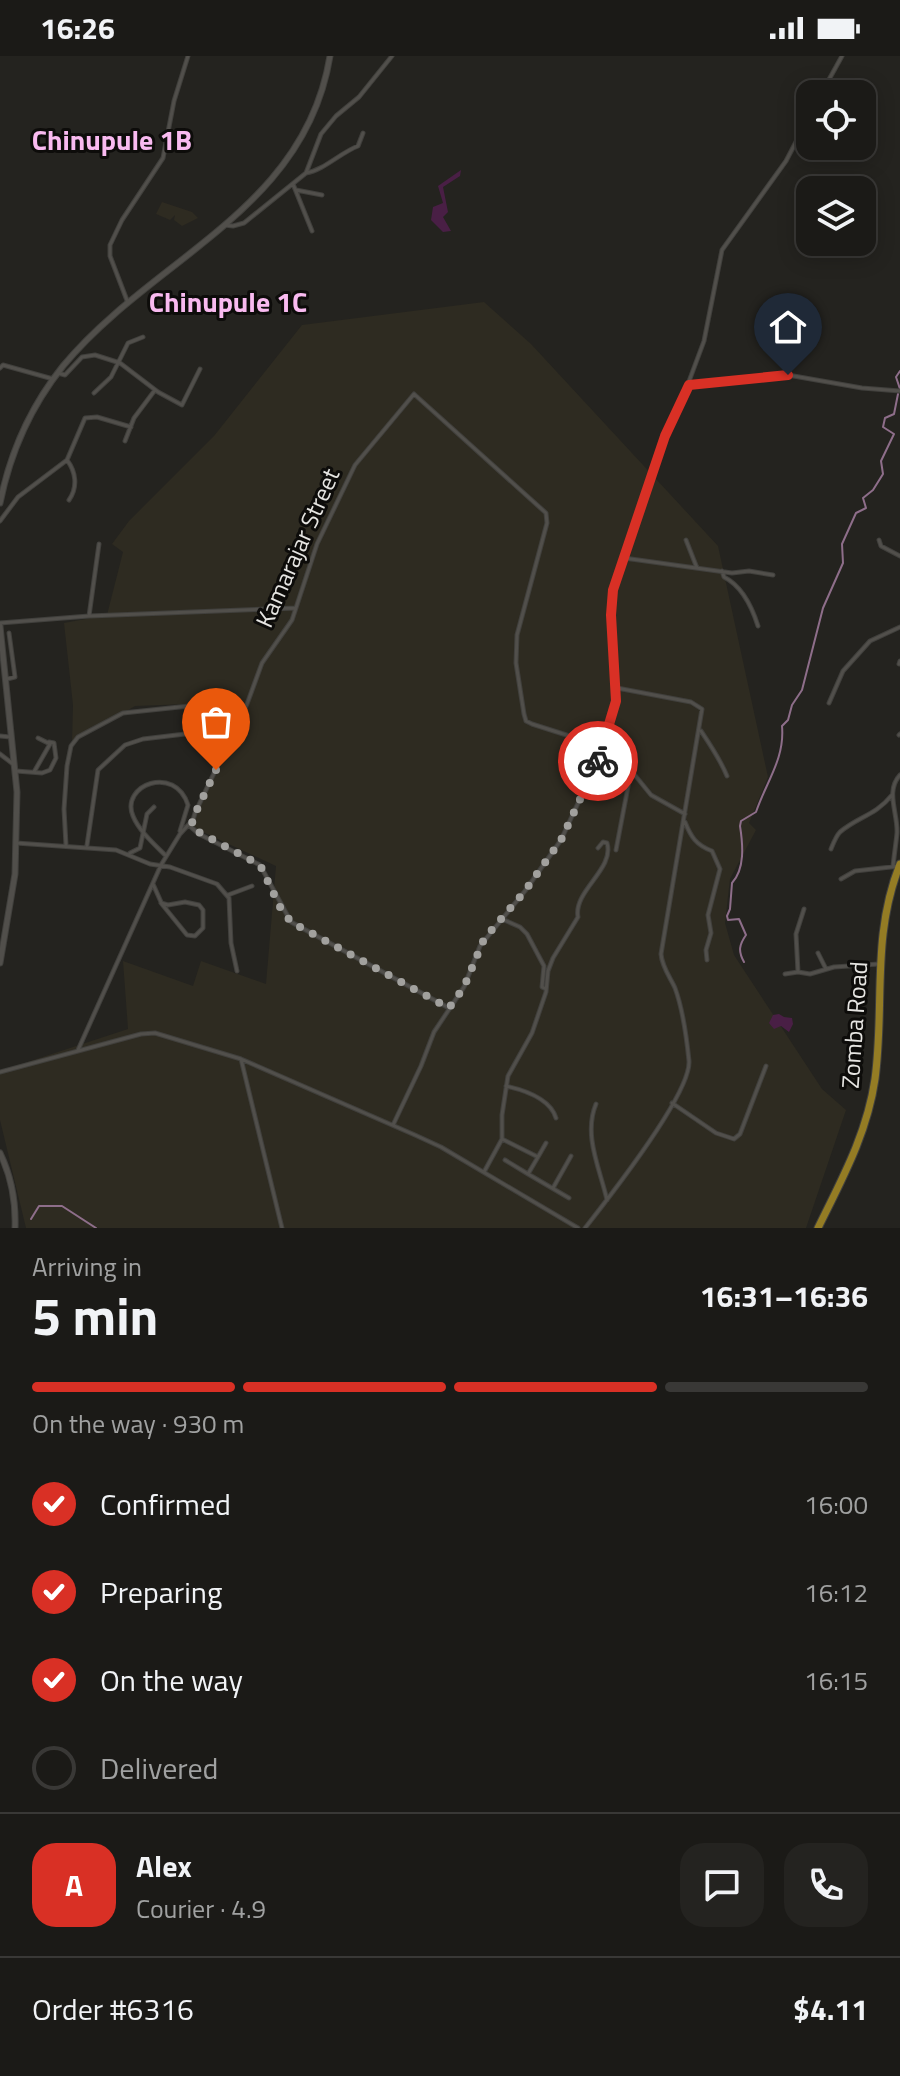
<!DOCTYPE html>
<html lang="en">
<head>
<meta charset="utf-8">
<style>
  body { margin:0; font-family:"Titillium Web",sans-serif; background:#242320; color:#f1f3f6; height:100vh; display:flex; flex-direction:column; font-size:30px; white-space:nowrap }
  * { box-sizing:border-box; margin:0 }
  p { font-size:26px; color:#a0a1a1 }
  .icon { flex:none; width:44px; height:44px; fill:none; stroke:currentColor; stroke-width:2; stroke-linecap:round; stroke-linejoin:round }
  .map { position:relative; height:1172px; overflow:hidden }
  .details { display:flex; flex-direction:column; background:#1b1a17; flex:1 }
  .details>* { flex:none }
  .tools { position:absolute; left:796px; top:24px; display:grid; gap:16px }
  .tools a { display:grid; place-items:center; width:80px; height:80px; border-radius:16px; background:#1b1a17; box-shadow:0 4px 20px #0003,0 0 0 2px #393836; font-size:40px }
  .pin { position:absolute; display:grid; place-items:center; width:68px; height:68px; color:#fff; margin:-82px -34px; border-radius:50% 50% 50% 0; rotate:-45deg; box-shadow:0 0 8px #0007 }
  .pin .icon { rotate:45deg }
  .courier { position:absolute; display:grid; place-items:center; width:80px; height:80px; margin:-40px; border:6px solid #d93025; border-radius:50%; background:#fff; color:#222; box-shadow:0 2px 10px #0007 }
  .head em { font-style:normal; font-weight:700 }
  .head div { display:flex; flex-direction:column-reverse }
  .head { display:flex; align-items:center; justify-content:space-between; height:136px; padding:0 32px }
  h1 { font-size:52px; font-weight:700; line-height:60px }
  .bar { display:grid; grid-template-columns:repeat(4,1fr); gap:12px 8px; align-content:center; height:96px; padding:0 32px }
  .bar i { height:10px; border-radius:6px; background:#393836 }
  .bar .on { background:#d93025 }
  .bar p { grid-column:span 4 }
  .line { display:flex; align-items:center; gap:20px; padding:0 32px; border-top:2px solid #393836 }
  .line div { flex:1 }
  .round { display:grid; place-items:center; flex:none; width:84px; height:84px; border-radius:24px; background:#242320 }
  ol { padding:0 32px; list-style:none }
  li { display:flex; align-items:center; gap:24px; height:88px }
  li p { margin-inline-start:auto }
  li .icon { padding:8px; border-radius:50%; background:#d93025; color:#fff; stroke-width:4 }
  li:last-child { color:#a0a1a1 }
  li i { width:44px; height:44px; border:4px solid #393836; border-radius:50% }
  .status { display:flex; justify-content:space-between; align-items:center; height:56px; padding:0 40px; background:#1b1a17; direction:ltr }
  .status svg { height:22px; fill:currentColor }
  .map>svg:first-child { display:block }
  .built { fill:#2e2b21 }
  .green { fill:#491f45 }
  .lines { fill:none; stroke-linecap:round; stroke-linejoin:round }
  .stream { stroke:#8e6e8a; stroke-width:2 }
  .minor-casing { stroke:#41403d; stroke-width:5 }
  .secondary-casing { stroke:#41403d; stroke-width:7 }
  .trunk-casing { stroke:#41403d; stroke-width:9 }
  .minor { stroke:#514f4b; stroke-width:3 }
  .secondary { stroke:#514f4b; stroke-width:5 }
  .trunk { stroke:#947c24; stroke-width:7 }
  .done { stroke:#a2a19e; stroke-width:8; stroke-dasharray:0 14.4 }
  .route { stroke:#d93025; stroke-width:10 }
  .labels { text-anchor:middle; stroke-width:6; stroke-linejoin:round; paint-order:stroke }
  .street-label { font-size:24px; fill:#e6e5e2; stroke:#0d0c0a }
  .quarter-label { font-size:28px; font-weight:bold; fill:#f9baf0; stroke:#0d0c0a }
</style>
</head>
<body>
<div class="status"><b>16:26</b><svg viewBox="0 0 49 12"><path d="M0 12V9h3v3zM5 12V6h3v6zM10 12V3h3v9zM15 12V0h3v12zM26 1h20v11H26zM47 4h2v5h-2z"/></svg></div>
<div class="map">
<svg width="900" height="1172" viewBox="0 0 900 1172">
  <rect width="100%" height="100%" fill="#24231f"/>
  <path class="built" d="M162 146 192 156 198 162 182 170 174 164 175 159 170 164 156 158Z
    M484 246 531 288 718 490 768 721 749 767 756 774 730 823 725 867 734 899 822 1033 846 1054 806 1172H26L0 1064V1015L128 973 123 905 193 930 201 905 266 928 276 810 192 771 239 646 135 650 72 687 73 649 64 567 107 559 123 496 112 488 129 465 214 380 302 269Z"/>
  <path class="green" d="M461 114 460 120 443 131 448 156 443 161 451 175 443 176 431 164 433 151 443 147 438 130Z
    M779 958 784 961 792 962 793 968 789 976 781 970 774 973 769 967 773 959Z"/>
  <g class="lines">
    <path class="stream" d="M900 333 896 321 900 315
      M744 906C738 895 739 889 746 879L739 863 728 864 727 860 730 853 732 827C745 813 743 789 740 770L741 765 756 756C766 726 785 703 782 670L788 664 792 649 802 634 823 552 843 507 842 488 856 457 866 452 863 442 873 434 883 418 881 405 894 378 883 371 885 362 894 358 898 338
      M31 1163 39 1150H62L96 1172"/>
    <defs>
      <path id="minor" d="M821 38 842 0
        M306 117 321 78 336 60 359 41 392 0
        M293 128 312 175
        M296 134 322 139
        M224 169 233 170 244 167 306 117C324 114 340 97 358 90L363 77
        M128 247 110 200V189L122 164 163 102 174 45 188 0
        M0 312 3 309 53 323
        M58 317 65 319 82 301 95 299 120 307 158 336 182 349 200 313
        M689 329 788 319 862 332 900 335
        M94 337 111 321 128 287 143 281
        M125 385 134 362 155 334
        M67 404C76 416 78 431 69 444
        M0 465 18 441 67 404 85 362 97 361 131 371
        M686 484 697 512
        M879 484 881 490 900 500
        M624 502 732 517 749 515 773 519
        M722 515 724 521C742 530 752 551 758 570
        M89 560 99 488
        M0 567 89 560 296 552
        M899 608 900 605
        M7 623 15 621 9 577
        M829 647 843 615 870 585 900 571
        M701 675C711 690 720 703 727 720
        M899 679 900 678
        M0 680 10 681
        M0 698 13 708
        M599 703 625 707 651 739 685 758
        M16 715 42 717 50 714 56 702 54 687 49 686
        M34 716 50 688 38 682
        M685 766C691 781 696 789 712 795L720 813 708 859 711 877 706 894 707 904
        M16 787 116 794 150 808 170 811 217 828 229 842 231 887 237 915
        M66 789 64 753 67 710 71 690 78 681 123 657 189 650 232 643 235 650 230 667 219 684
        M87 789 98 714 125 689 143 683 202 676 228 688
        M831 793C833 788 836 780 840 776 859 760 875 760 892 739
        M616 794 631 715
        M130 797 140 792 147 758 154 751
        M166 800C155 789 139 775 133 760 120 729 175 708 188 749L180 775
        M893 811C894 799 896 788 897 777 898 757 885 735 900 719
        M841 823 855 815 900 810
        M153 828 161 846
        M228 839 252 830
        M185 846 199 849 203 854V872L195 880 187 879 161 847 168 849Z
        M804 853 796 878 798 916 810 918 834 911 879 908
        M502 863 520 871 527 878 544 910 542 931 546 933
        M818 897 826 913
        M785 918 798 916
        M449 952 291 866 260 809 199 778 191 771 195 757 247 648 262 607 292 564 317 488 355 409 414 338 546 457 547 467 517 579 516 607 524 658 526 665 532 668 604 691
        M78 994 161 809 180 778 191 766
        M241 1003 282 1172
        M0 1016 141 978 155 977 241 1003 415 1079 441 1091 578 1172
        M506 1030C524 1034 550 1042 556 1062
        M672 1047 716 1077 734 1083 740 1078 766 1010
        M596 1048C583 1079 600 1113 607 1144
        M393 1069 421 1010 434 976 464 931 480 890 525 835 561 784 604 691 616 645 611 559 613 534 665 380 682 344 704 285 722 194 786 105 810 59
        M502 1083 538 1101 528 1118 569 1142
        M538 1101 546 1087
        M505 1104 528 1118
        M484 1116 502 1083V1059L508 1020 532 977 546 936 548 915 553 902 578 861C573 835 615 813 607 787L603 786 598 792
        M553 1132 571 1100
        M585 1172C607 1144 691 1038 689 1005 687 985 682 951 675 932 670 921 662 911 661 898L702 653 691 646 617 632"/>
      <path id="secondary" d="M0 447C10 397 31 350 63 310 152 202 305 155 330 0
        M0 570 17 736 15 818 0 907
        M0 1097C12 1122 16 1145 15 1172"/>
      <path id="trunk" d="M818 1172C842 1123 867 1078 875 1023 885 949 871 881 900 808"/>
    </defs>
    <use href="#minor" class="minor-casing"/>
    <use href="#secondary" class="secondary-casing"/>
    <use href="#trunk" class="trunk-casing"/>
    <use href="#minor" class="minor"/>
    <use href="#secondary" class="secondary"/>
    <use href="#trunk" class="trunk"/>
  </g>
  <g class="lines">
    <path class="done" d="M216 714 192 764 193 773 260 809 280 851 291 866 449 952 464 931 484 883 525 835 561 784 598 705"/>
    <path class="route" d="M598 705 616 645 611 559 613 534 665 380 689 329 788 319"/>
  </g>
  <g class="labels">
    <g class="street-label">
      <text transform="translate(298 492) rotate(-66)" y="8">Kamarajar Street</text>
      <text transform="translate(855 969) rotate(-86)" y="8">Zomba Road</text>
    </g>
    <g class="quarter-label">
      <text x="112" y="94">Chinupule 1B</text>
      <text x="228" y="256">Chinupule 1C</text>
    </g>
  </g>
</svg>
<div class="tools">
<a><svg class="icon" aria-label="locate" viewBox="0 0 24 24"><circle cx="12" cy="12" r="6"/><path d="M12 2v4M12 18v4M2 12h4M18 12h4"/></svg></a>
<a><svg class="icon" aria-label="layers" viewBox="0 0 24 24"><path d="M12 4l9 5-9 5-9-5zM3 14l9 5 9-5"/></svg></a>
</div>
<div class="pin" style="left:216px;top:714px;background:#ea580c"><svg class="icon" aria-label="bag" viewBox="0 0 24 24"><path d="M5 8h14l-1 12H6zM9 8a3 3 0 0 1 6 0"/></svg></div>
<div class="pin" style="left:788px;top:319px;background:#1f2937"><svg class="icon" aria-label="home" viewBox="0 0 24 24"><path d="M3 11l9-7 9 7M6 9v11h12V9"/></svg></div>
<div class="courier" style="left:598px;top:705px"><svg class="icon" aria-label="bike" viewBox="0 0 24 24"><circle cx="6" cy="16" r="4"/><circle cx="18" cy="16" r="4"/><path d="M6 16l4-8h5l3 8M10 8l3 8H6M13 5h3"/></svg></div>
</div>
<section class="details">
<div class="head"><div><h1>5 min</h1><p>Arriving in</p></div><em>16:31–16:36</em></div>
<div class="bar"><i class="on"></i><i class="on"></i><i class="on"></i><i></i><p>On the way · 930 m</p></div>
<ol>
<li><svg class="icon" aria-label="check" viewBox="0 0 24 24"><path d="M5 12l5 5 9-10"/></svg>Confirmed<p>16:00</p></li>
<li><svg class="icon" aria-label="check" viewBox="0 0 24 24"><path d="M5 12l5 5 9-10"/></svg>Preparing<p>16:12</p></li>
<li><svg class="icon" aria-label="check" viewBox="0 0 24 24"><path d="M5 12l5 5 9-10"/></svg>On the way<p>16:15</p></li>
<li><i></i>Delivered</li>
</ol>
<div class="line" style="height:144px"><b class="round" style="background:#d93025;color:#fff">A</b><div><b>Alex</b><p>Courier · 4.9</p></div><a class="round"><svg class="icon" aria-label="chat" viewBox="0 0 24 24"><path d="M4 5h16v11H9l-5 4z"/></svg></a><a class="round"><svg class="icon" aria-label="phone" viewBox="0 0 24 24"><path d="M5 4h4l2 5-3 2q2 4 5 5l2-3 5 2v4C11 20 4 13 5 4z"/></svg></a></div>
<div class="line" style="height:104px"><div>Order #6316</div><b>$4.11</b></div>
</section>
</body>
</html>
